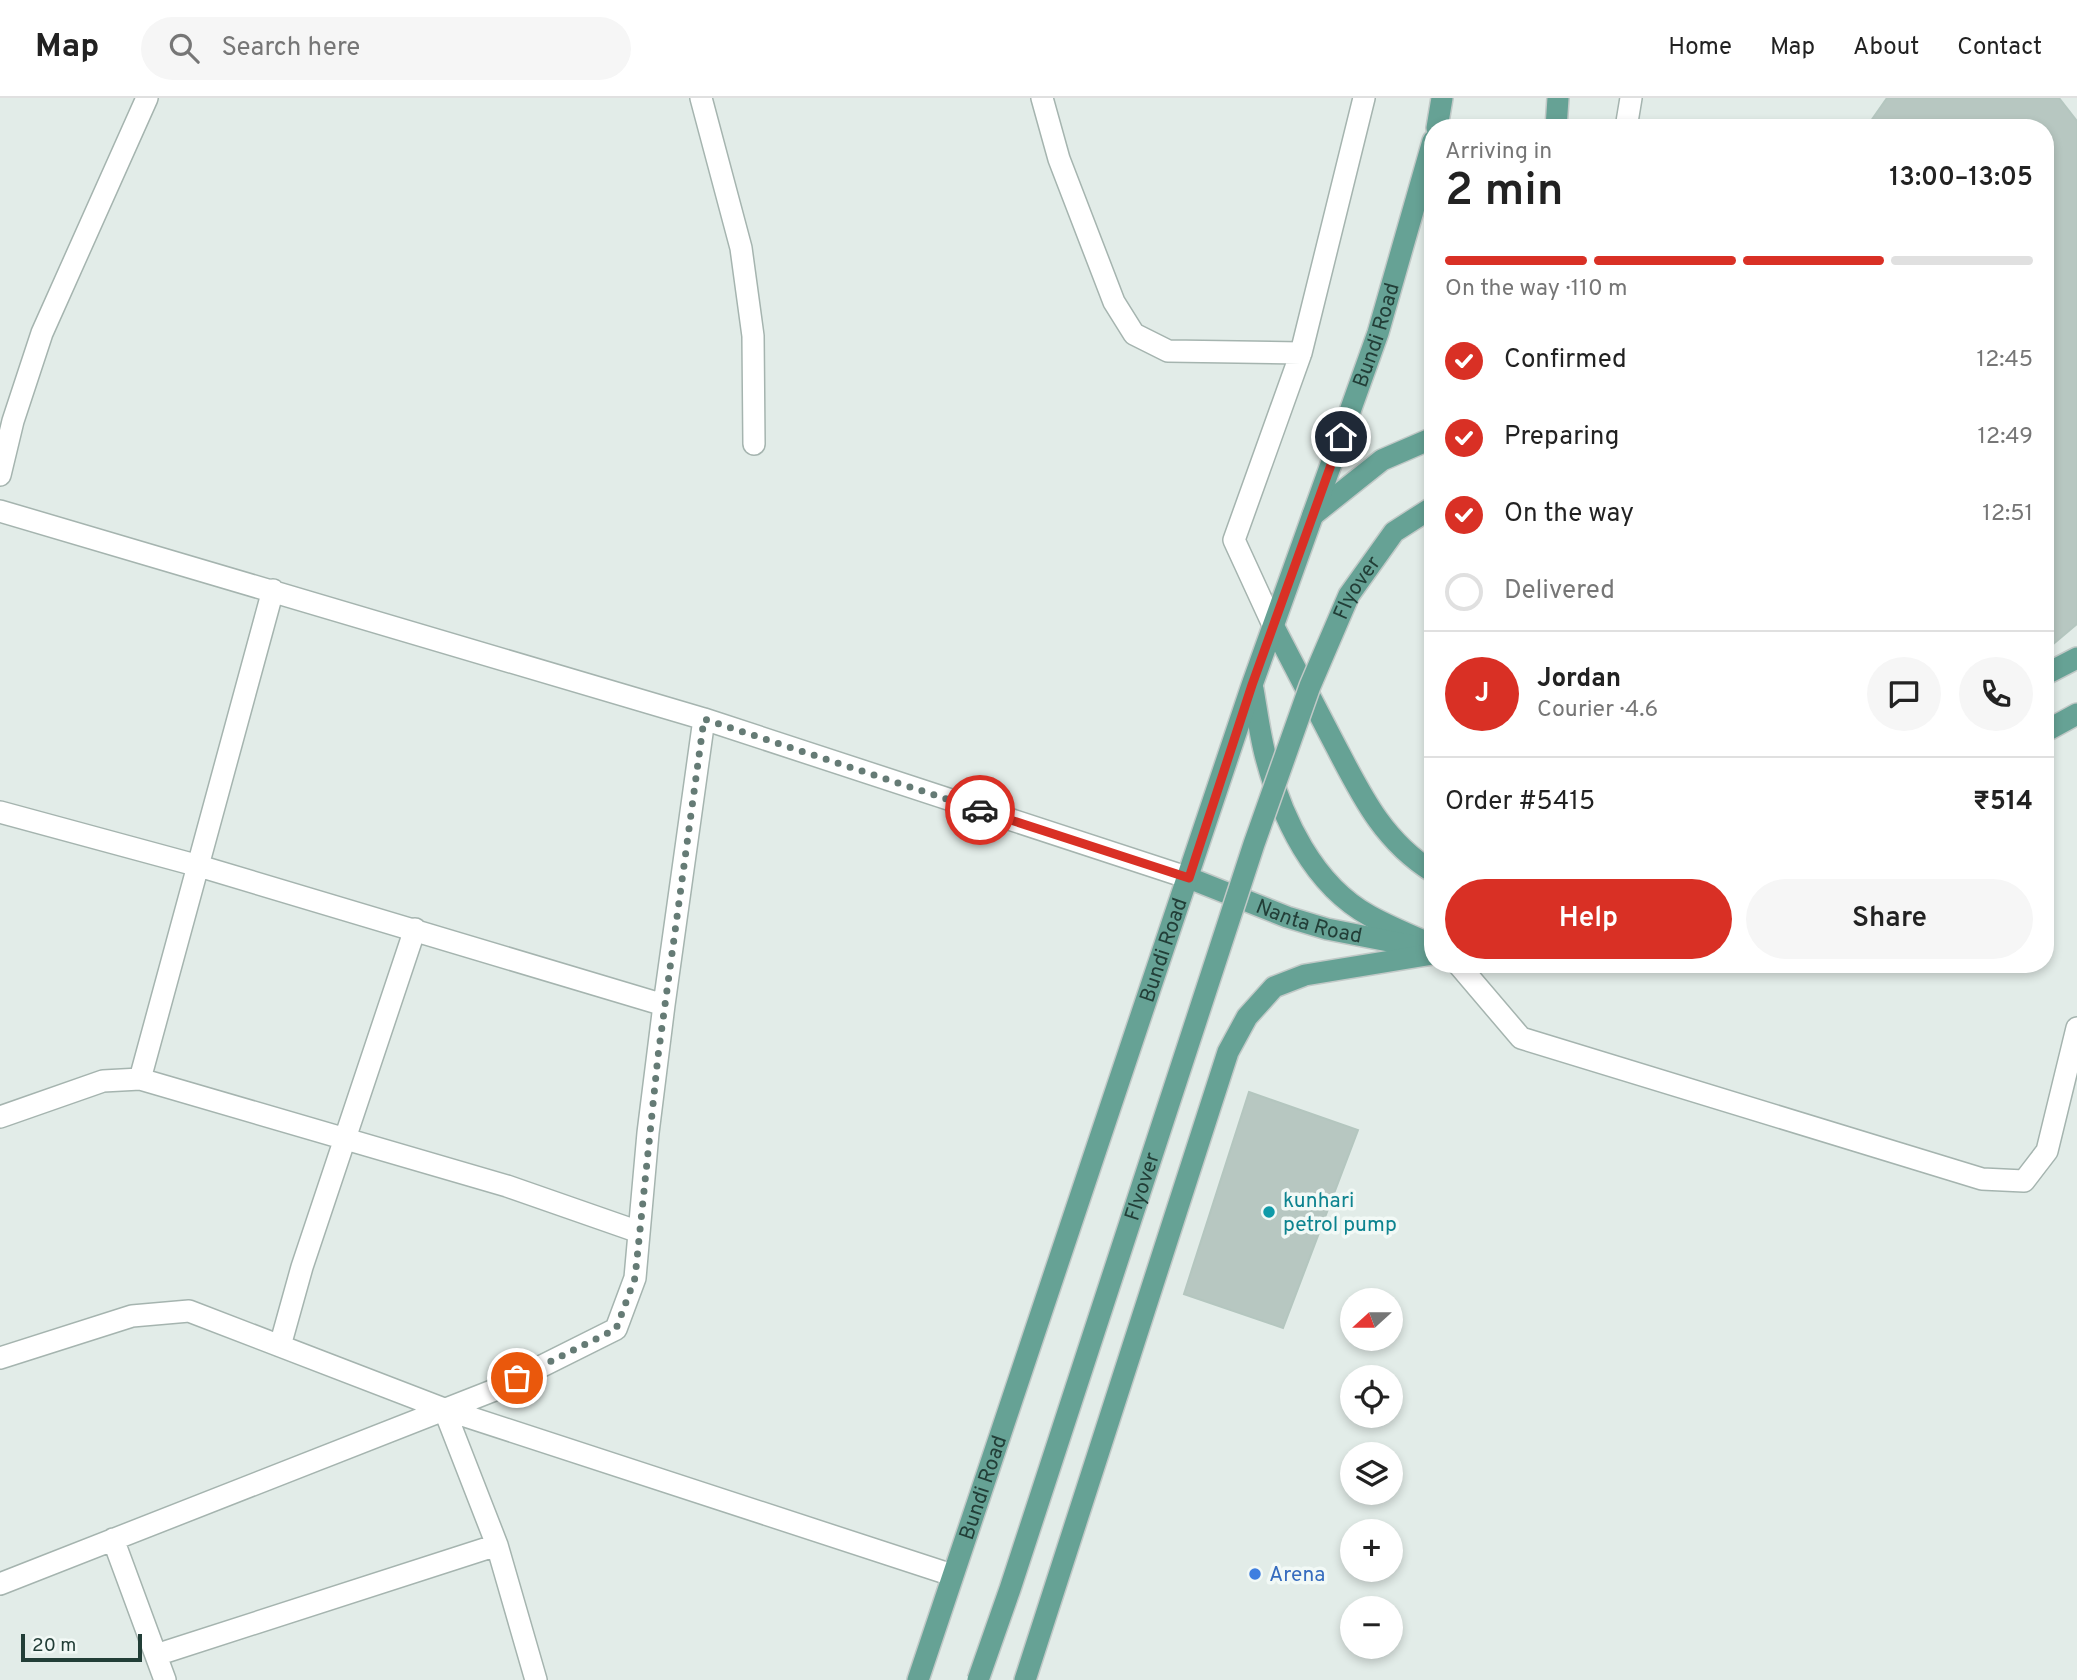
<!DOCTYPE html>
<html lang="en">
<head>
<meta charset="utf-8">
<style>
  body { margin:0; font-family:Overpass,sans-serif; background:#f6f6f6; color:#222; height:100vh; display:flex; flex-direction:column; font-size:26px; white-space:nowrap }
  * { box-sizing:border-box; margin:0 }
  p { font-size:23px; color:#767676 }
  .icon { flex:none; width:38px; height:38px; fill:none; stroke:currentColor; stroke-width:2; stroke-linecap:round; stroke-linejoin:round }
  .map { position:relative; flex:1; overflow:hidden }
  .side { position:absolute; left:1424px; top:21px; width:630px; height:854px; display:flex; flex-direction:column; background:#fff; border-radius:28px; box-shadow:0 4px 10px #0003 }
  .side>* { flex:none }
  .needle { width:46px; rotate:249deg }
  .buttons { position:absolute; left:1340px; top:1190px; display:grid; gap:14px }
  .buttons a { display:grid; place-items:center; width:63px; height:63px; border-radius:50%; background:#fff; box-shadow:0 4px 10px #0003; font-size:35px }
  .scale { position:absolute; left:21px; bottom:18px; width:121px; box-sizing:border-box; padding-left:7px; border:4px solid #223e37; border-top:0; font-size:19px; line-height:24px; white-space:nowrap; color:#223e37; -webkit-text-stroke:5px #f2f9f6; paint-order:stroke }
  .pin { position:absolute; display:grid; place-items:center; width:60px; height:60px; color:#fff; margin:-30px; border:4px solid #fff; border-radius:50%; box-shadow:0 2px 7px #0007 }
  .courier { position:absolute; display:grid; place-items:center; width:70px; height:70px; margin:-35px; border:5px solid #d93025; border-radius:50%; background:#fff; color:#222; box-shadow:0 2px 9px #0007 }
  .headline em { font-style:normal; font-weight:600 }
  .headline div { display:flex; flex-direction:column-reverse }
  .headline { display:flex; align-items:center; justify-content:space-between; height:119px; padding:0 21px }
  h1 { font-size:46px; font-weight:600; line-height:52px }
  .bar { display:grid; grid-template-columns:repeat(4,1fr); gap:10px 7px; align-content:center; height:84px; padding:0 21px }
  .bar i { height:9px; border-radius:5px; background:#e0e0e0 }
  .bar .active { background:#d93025 }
  .bar p { grid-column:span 4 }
  .line { display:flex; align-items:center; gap:18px; padding:0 21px; border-top:2px solid #e0e0e0 }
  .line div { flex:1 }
  .round { display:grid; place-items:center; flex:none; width:74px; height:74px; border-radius:37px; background:#f6f6f6 }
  ol { padding:0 21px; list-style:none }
  li { display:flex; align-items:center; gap:21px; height:77px }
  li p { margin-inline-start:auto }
  li .icon { padding:7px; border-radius:50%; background:#d93025; color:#fff; stroke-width:4 }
  li:last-child { color:#767676 }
  li i { width:38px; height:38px; border:4px solid #e0e0e0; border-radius:50% }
  .cta { display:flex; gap:14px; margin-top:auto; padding:14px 21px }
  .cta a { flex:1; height:80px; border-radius:42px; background:#d93025; color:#fff; font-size:28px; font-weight:600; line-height:80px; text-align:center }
  .cta a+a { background:#f6f6f6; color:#222 }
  header { display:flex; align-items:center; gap:42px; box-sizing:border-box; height:98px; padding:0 35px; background:#fff; border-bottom:2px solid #e0e0e0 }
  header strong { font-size:33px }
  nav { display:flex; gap:38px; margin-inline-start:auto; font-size:24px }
  .search { width:490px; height:63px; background:#f6f6f6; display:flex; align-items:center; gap:18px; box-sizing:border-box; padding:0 24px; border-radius:38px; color:#767676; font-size:26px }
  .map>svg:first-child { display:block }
  .building { fill:#b7c7c1; stroke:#b4c6bf; stroke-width:2 }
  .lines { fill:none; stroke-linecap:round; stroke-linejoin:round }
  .minor-casing { stroke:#a5b4af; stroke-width:24 }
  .major-casing { stroke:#c1c9c7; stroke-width:24 }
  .minor { stroke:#fff; stroke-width:21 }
  .major { stroke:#66a295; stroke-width:21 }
  .major-bridge-casing { stroke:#c1c9c7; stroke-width:24; stroke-linecap:butt }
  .major-bridge { stroke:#66a295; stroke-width:21 }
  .done { stroke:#657b75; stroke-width:7; stroke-dasharray:0 12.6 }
  .route { stroke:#d93025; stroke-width:9 }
  .culture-dot { fill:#0f9aa8; stroke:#f2f9f6; stroke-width:2.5 }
  .shop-dot { fill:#3f7fe0; stroke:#f2f9f6; stroke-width:2.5 }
  .labels { text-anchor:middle; stroke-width:7; stroke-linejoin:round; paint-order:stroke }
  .street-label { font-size:21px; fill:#223e37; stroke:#f2f9f6 }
  .culture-label { font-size:21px; fill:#0d838f; stroke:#f2f9f6; text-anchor:start }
  .shop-label { font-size:21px; fill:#366cbe; stroke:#f2f9f6; text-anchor:start }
</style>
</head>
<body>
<header>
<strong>Map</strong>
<div class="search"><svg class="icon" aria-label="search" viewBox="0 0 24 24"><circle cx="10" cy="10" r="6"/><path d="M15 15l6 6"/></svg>Search here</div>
<nav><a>Home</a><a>Map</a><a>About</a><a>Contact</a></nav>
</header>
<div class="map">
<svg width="2077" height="1582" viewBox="0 0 2077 1582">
  <rect width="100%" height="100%" fill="#e2ece8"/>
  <path class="building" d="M1887 0H2059L2077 23V526L2046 552V30H1866Z
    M1249 994 1358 1032 1283 1230 1184 1196Z"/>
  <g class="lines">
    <defs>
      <path id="minor" d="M701 0 741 150 753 238 754 346
        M1042 0 1059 61 1114 204 1134 236 1168 253 1301 255
        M1626 30 1631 0
        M0 377 13 323 42 235 147 0
        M0 413 704 621 1189 780
        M1274 529 1234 442 1301 255 1364 0
        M0 714 199 768 664 907
        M1458 866 1521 940 1982 1081 2024 1083 2047 1053 2077 930
        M140 981 273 492
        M0 1019 103 983 140 981 507 1088 639 1134
        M280 1248 302 1169 415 831
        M0 1260 132 1218 189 1213 444 1311 952 1477
        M444 1311 497 1447 536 1582
        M113 1441 165 1582
        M0 1486 492 1293 616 1231 635 1180 648 1035 664 907 704 621
        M156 1557 497 1447"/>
      <g id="major">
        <path d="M1437 30 1442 0"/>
        <path d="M1556 30 1558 0"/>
        <path d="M1313 417 1382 362 1433 340"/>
        <path d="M1274 529C1293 566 1312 602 1331 639 1359 692 1380 741 1433 774"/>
        <path d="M2046 576 2077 560"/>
        <path d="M1253 591C1257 614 1260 638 1266 660 1282 720 1313 787 1370 818 1390 829 1412 838 1433 847"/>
        <path d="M2046 633 2077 616"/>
        <path id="s1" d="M1189 780 1287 819 1327 831 1414 848"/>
        <path id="s2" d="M918 1582 1252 587 1378 235 1433 43"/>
        <path d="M1025 1582 1228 954 1247 919 1274 889 1305 877 1433 856"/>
      </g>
    </defs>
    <use href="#minor" class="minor-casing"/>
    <use href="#major" class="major-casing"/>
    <use href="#minor" class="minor"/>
    <use href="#major" class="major"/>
    <defs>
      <g id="major-bridge">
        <path id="s3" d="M978 1582 1010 1491 1254 746 1310 588 1349 497 1394 434 1433 409"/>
      </g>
    </defs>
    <use href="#major-bridge" class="major-bridge-casing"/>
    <use href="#major-bridge" class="major-bridge"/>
  </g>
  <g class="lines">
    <path class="done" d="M517 1280 616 1231 635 1180 658 958 704 621 980 712"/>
    <path class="route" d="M980 712 1189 780 1252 587 1341 339"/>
  </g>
  <circle class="culture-dot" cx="1269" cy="1114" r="7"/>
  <circle class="shop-dot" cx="1255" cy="1476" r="7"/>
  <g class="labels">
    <g class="street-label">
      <text dy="7" stroke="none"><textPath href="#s2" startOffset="1421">Bundi Road</textPath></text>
      <text dy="7" stroke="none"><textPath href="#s3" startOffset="1157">Flyover</textPath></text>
      <text dy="7" stroke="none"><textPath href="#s1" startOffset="128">Nanta Road</textPath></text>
      <text dy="7" stroke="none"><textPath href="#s2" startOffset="770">Bundi Road</textPath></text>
      <text dy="7" stroke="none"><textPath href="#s3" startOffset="520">Flyover</textPath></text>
      <text dy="7" stroke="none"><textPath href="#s2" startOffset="203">Bundi Road</textPath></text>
    </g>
    <g class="culture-label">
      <text x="1283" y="1109">kunhari<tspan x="1283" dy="24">petrol pump</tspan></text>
    </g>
    <g class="shop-label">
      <text x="1269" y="1483">Arena</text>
    </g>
  </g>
</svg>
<div class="buttons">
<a><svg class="needle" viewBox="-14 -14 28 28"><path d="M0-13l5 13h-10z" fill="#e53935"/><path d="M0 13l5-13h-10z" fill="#767676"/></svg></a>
<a><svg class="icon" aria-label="locate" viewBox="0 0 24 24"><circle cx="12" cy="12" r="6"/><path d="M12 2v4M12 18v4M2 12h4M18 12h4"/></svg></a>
<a><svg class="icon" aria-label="layers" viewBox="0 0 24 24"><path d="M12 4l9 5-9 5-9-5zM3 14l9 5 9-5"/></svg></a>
<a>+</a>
<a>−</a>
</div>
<div class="scale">20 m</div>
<div class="pin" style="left:517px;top:1280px;background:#ea580c"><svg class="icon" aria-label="bag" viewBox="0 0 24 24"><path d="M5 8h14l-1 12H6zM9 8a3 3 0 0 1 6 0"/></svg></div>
<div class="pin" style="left:1341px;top:339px;background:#1f2937"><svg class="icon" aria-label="home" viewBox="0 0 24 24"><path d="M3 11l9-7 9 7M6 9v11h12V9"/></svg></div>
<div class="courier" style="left:980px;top:712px"><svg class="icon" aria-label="car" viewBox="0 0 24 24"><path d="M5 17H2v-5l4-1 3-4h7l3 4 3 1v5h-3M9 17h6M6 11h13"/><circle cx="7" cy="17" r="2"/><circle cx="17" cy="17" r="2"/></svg></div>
<section class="side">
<div class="headline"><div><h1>2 min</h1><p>Arriving in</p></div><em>13:00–13:05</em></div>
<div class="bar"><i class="active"></i><i class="active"></i><i class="active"></i><i></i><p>On the way · 110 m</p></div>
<ol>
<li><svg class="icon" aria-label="check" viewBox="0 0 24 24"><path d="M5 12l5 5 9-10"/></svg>Confirmed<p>12:45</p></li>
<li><svg class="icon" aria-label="check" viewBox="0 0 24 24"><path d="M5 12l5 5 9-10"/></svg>Preparing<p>12:49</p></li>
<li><svg class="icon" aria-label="check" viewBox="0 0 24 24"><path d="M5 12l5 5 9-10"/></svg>On the way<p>12:51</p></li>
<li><i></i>Delivered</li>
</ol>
<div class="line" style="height:126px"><b class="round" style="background:#d93025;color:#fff">J</b><div><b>Jordan</b><p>Courier · 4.6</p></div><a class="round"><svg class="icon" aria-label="chat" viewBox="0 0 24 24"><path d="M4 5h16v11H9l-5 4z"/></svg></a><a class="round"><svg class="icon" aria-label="phone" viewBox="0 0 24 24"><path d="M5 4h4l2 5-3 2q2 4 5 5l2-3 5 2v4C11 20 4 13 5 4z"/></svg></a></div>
<div class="line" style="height:91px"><div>Order #5415</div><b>₹514</b></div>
<div class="cta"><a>Help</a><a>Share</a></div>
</section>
</div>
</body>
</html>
